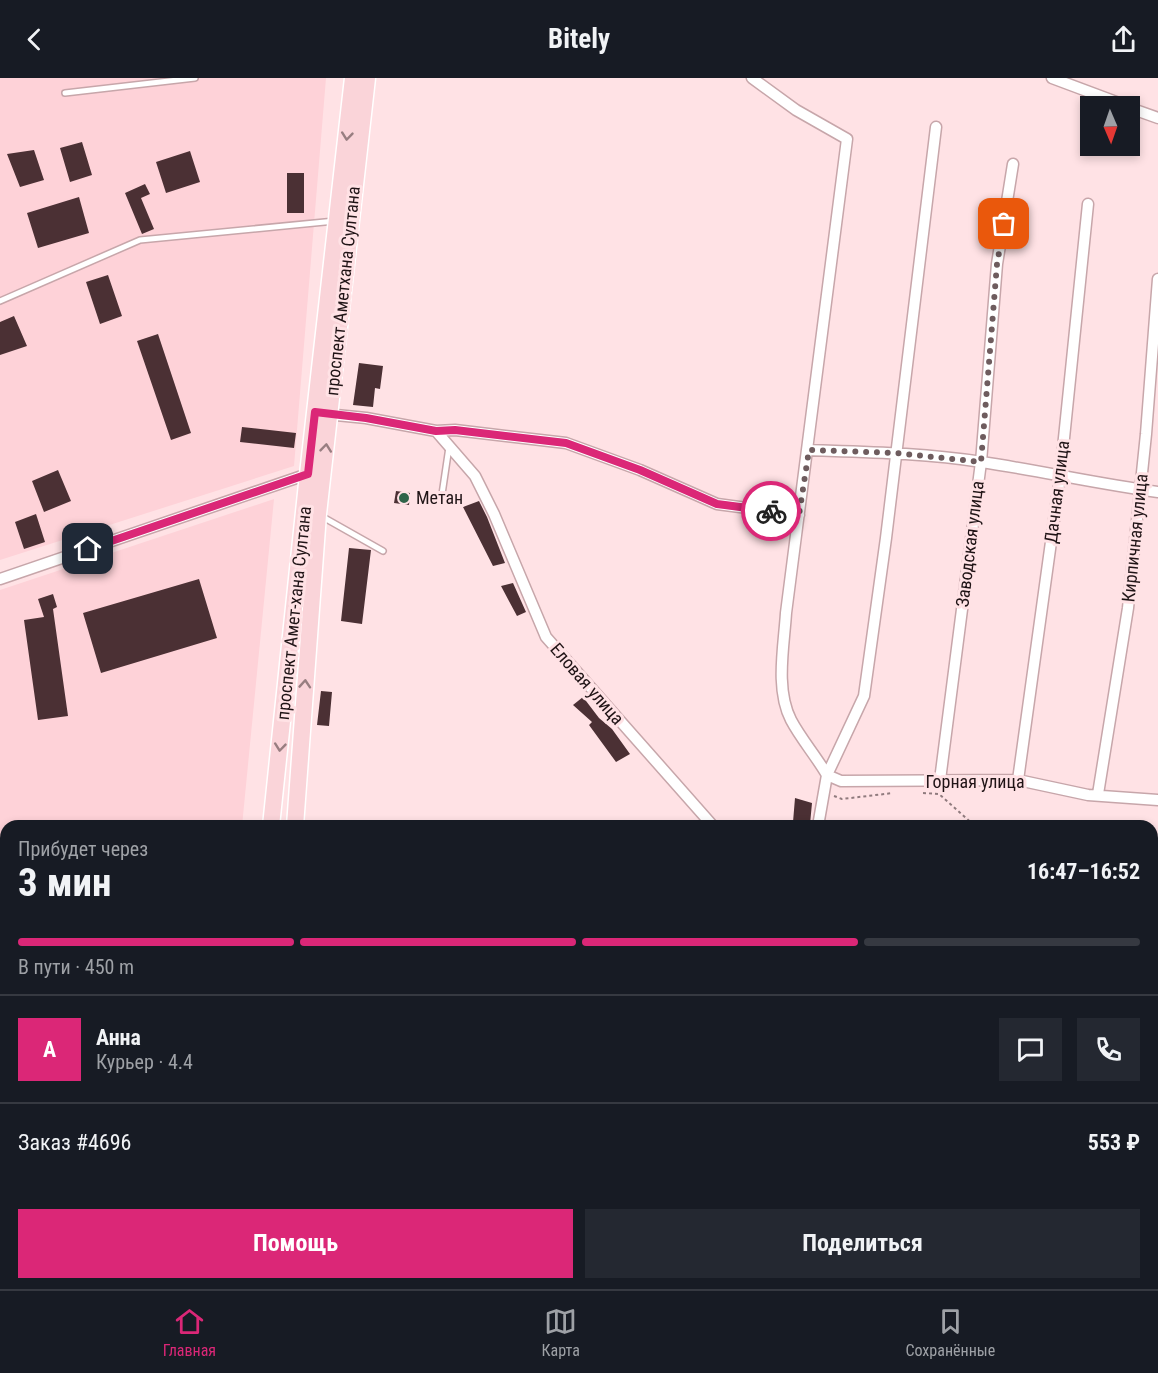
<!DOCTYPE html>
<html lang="ru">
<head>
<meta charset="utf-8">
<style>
  body { margin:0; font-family:"Roboto Condensed",sans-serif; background:#242831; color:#f1f3f6; height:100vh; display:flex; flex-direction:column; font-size:22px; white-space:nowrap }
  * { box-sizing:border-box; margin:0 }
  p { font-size:20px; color:#9ea1a6 }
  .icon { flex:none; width:33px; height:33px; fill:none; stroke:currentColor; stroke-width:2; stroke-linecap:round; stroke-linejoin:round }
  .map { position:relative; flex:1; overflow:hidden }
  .details { position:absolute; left:0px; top:742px; width:1158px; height:470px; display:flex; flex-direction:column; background:#171b24; border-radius:18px 18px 0 0; box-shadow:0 3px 9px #0003 }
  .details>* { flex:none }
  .needle { width:39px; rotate:178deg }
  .buttons { position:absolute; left:1080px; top:18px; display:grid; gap:12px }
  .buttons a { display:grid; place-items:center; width:60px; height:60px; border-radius:0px; background:#171b24; box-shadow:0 3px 9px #0003; font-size:30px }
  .pin { position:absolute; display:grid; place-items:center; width:51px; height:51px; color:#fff; margin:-26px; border-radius:12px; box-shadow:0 3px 9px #0006 }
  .courier { position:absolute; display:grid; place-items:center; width:60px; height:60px; margin:-30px; border:4px solid #db2777; border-radius:50%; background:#fff; color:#222; box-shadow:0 2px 8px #0007 }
  .summary em { font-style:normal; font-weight:700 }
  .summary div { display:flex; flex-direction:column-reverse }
  .summary { display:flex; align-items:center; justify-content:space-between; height:102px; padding:0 18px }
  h1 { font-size:39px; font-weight:700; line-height:45px }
  .bar { display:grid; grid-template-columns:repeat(4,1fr); gap:9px 6px; align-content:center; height:72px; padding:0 18px }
  .bar i { height:8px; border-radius:4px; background:#363941 }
  .bar .on { background:#db2777 }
  .bar p { grid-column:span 4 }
  .line { display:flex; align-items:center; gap:15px; padding:0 18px; border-top:2px solid #363941 }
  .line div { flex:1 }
  .round { display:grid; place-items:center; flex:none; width:63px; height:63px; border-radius:0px; background:#242831 }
  .primary-button { display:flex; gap:12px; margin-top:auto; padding:12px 18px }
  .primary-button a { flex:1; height:69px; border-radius:0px; background:#db2777; color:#fff; font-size:24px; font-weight:700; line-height:69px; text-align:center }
  .primary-button a+a { background:#242831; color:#f1f3f6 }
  header { display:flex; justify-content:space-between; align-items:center; height:78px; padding:0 18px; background:#171b24; font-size:27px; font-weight:700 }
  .menu { display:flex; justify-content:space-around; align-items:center; height:84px; border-top:2px solid #363941; background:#171b24; font-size:16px; color:#9ea1a6 }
  .menu a { display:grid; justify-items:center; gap:3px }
  .menu .on { color:#db2777 }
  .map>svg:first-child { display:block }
  .built { fill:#fed2d8 }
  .building { fill:#4b3034 }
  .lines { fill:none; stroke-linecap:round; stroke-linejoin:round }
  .service-casing { stroke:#c7a6aa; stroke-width:8 }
  .minor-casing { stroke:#c7a6aa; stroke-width:13 }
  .primary-casing { stroke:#fff; stroke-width:19 }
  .path { stroke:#907b7e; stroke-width:2; stroke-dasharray:3 3; stroke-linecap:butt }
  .service { stroke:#fff; stroke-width:5 }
  .minor { stroke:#fff; stroke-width:10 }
  .primary { stroke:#fad4d9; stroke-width:16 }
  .oneway { stroke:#987e81 }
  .done { stroke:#6e5c5e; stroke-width:6; stroke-dasharray:0 10.8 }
  .route { stroke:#db2777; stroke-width:8 }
  .poi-dot { fill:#2f6449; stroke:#ffe2e5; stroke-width:2 }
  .labels { text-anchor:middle; stroke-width:6; stroke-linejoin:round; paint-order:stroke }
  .street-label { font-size:18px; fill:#201416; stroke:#ffe2e5 }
  .poi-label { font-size:18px; fill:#201416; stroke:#ffe2e5; text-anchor:start }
</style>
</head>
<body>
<header><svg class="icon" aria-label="back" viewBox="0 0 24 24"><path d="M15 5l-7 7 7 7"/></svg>Bitely<svg class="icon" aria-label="share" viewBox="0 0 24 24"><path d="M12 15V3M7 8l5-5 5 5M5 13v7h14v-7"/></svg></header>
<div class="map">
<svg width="1158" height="1211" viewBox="0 0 1158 1211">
  <rect width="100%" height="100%" fill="#ffe2e5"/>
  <path class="built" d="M0 0H326L294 388 0 482Z
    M274 421 242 748H6V1206H198V1211H0V512Z"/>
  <path class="building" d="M82 64 92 97 70 104 60 70Z
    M34 72 44 102 20 109 7 76Z
    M190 73 200 104 166 115 156 84Z
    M287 95H304V135H287Z
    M145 106 150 116 141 120 154 151 142 156 125 115Z
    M79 119 89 155 38 170 27 135Z
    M108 197 122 238 100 246 86 204Z
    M14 238 27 268 0 277V244Z
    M158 256 191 355 171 362 137 263Z
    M359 285 383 288 380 311 375 310 373 329 353 327Z
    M242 349 296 355 294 370 240 364Z
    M58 392 71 423 44 434 32 403Z
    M396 413 410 415 409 427 394 425Z
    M479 423 487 439 505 485 493 488 463 429Z
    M36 436 45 464 24 471 15 444Z
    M349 470 371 472 362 546 341 543Z
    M199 501 217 560 101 595 83 535Z
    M513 505 526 534 517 538 501 508Z
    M53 516 57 529 53 531 68 638 38 642 24 542 44 539 38 521Z
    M321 613 332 614 329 648 317 647Z
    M583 619 599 640 612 651 630 676 616 684 589 647 592 644 573 627Z
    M795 720 812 725 810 746 793 744Z"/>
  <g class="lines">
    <defs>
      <path id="service" d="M65 15 195 0
        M0 223 140 162 335 143
        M426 421 441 423 449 369
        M321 438 383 473"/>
      <path id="minor" d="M752 0 796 32 847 61 786 535C784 568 775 611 791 642 801 661 816 678 827 697
        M1052 0 1127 28
        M1130 30 1158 40
        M326 336 366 340 436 353 455 352 566 365 640 392 717 426 799 437
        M436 353 475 398 494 436 546 559 713 748
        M809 372C866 374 925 375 982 384 1041 393 1099 406 1158 414
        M0 501 308 396 311 397
        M827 697 841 703 1018 702 1088 717 1158 722
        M940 702 981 384 997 186 1013 86
        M1018 702 1060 399 1088 126
        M1098 716 1128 530 1146 356 1158 201
        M818 748 827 697 864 618 886 460 936 49
        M762 1206 763 1211
        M957 1206 963 1211
        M1069 1206 1075 1211
        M692 1211 693 1206"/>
      <path id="primary" d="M271 748 308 396 353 0
        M295 748 318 436 367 0
        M222 1211 223 1206
        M238 1211 239 1206"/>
    </defs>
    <use href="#service" class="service-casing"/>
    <use href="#minor" class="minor-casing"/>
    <use href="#primary" class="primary-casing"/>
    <path class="path" d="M923 715 939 716 975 748
      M834 718 842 721 893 715
      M1152 940 1158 947"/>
    <use href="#service" class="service"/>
    <use href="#minor" class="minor"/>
    <use href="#primary" class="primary"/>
  </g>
  <defs><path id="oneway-chevron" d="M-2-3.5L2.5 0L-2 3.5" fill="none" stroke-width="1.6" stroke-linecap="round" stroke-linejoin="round" transform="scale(1.5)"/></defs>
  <g class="oneway">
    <use href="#oneway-chevron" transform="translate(347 58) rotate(96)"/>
    <use href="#oneway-chevron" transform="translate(326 370) rotate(-84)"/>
    <use href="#oneway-chevron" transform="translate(305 606) rotate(-86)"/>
    <use href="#oneway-chevron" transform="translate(280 669) rotate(96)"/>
  </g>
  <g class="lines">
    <path class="done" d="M771 433 799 437 809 372 895 375 981 384 997 186 1004 146"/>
    <path class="route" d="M88 471 308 396 315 334 366 340 436 353 455 352 566 365 640 392 717 426 771 433"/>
  </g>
  <circle class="poi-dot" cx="404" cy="420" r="6"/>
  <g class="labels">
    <g class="street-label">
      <text transform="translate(343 213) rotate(-84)" y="6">проспект Аметхана Султана</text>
      <text transform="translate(1057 414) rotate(-83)" y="6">Дачная улица</text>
      <text transform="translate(1135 460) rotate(-84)" y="6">Кирпичная улица</text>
      <text transform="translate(970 466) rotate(-83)" y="6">Заводская улица</text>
      <text transform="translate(294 535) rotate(-84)" y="6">проспект Амет-хана Султана</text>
      <text transform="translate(587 606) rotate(49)" y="6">Еловая улица</text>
      <text x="975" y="710">Горная улица</text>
    </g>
    <g class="poi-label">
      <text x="416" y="426">Метан</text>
    </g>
  </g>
</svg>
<div class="buttons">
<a><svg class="needle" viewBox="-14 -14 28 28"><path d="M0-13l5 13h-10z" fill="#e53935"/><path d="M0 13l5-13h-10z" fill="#9ea1a6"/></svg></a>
</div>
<div class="pin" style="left:1004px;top:146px;background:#ea580c"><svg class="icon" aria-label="bag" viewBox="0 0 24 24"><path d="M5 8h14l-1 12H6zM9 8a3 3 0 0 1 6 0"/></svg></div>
<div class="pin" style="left:88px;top:471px;background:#1f2937"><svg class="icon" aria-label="home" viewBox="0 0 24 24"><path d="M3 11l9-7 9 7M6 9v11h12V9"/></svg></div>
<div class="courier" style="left:771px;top:433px"><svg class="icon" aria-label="bike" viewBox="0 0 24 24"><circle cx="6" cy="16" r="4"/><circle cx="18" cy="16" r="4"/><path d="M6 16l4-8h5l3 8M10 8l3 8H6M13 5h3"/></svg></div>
<section class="details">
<div class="summary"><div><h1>3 мин</h1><p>Прибудет через</p></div><em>16:47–16:52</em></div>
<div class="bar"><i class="on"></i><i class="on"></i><i class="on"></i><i></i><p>В пути · 450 m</p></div>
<div class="line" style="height:108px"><b class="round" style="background:#db2777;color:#fff">А</b><div><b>Анна</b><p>Курьер · 4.4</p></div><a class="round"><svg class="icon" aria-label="chat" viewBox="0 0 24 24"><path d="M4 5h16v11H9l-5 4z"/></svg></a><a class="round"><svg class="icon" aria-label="phone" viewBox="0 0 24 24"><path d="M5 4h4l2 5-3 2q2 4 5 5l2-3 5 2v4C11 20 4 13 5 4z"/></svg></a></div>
<div class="line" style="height:78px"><div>Заказ #4696</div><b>553 ₽</b></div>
<div class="primary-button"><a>Помощь</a><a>Поделиться</a></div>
</section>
</div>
<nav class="menu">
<a class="on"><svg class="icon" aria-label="home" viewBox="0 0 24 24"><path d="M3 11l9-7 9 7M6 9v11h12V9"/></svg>Главная</a>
<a><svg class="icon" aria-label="map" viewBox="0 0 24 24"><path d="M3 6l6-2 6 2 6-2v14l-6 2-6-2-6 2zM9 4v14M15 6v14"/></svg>Карта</a>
<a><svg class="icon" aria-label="saved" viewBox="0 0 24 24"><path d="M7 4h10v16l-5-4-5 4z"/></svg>Сохранённые</a>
</nav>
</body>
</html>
